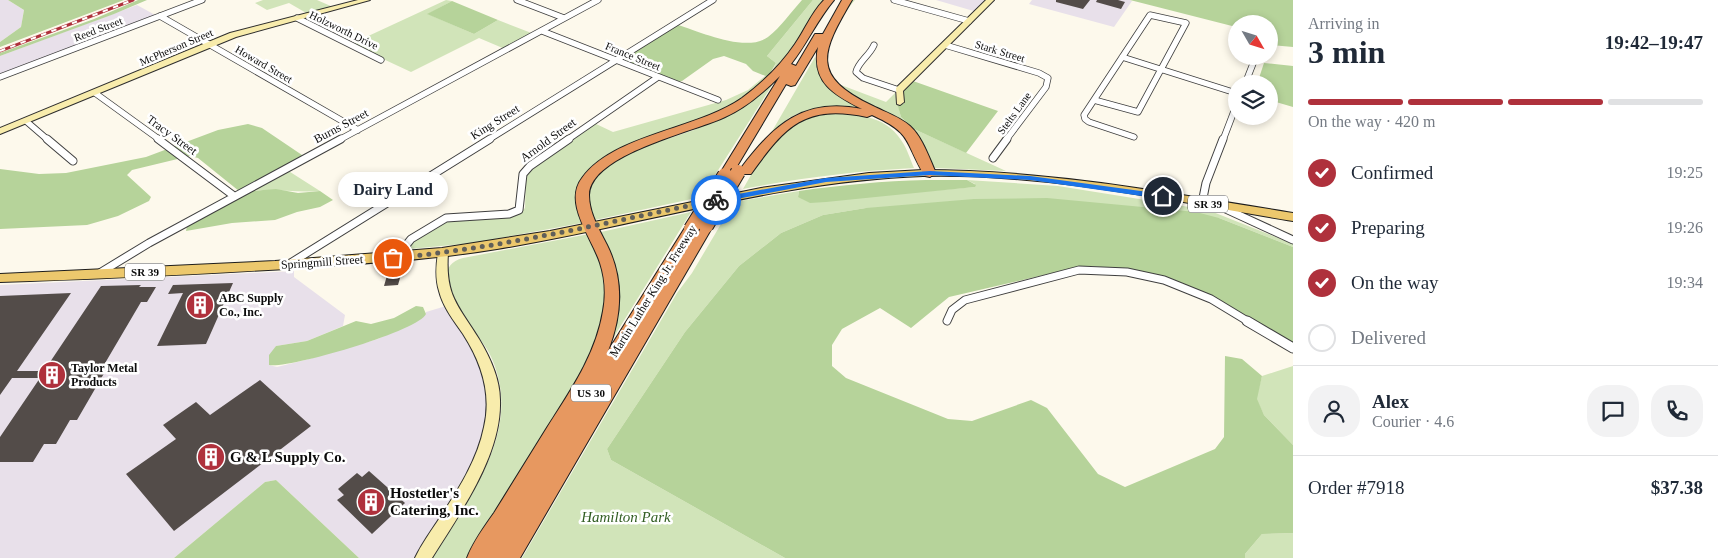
<!DOCTYPE html>
<html lang="en">
<head>
<meta charset="utf-8">
<style>
  body { margin:0; font-family:"Times New Roman",serif; background:#f2f2f3; color:#1f2937; height:100vh; display:flex; flex-direction:column; font-size:19px; white-space:nowrap }
  * { box-sizing:border-box; margin:0 }
  p { font-size:16px; color:#747a83 }
  .icon { flex:none; width:28px; height:28px; fill:none; stroke:currentColor; stroke-width:2; stroke-linecap:round; stroke-linejoin:round }
  .map { position:relative; flex:1; overflow:hidden }
  .details { display:flex; flex-direction:column; background:#fff; width:425px }
  .details>* { flex:none }
  .needle { width:32px; rotate:129deg }
  .tools { position:absolute; left:1228px; top:15px; display:grid; gap:10px }
  .tools a { display:grid; place-items:center; width:50px; height:50px; border-radius:50%; background:#fff; box-shadow:0 2px 8px #0003; font-size:25px }
  .pin { position:absolute; display:grid; place-items:center; width:42px; height:42px; color:#fff; margin:-21px; border:2px solid #fff; border-radius:50%; box-shadow:0 1px 5px #0007 }
  .courier { position:absolute; display:grid; place-items:center; width:50px; height:50px; margin:-25px; border:4px solid #1a73e8; border-radius:50%; background:#fff; color:#222; box-shadow:0 1px 6px #0007 }
  .bubble { position:absolute; height:35px; border-radius:18px; background:#fff; box-shadow:0 2px 8px #0003; font-size:16px; font-weight:800; line-height:35px; text-align:center }
  .summary em { font-style:normal; font-weight:800 }
  .summary div { display:flex; flex-direction:column-reverse }
  .summary { display:flex; align-items:center; justify-content:space-between; height:85px; padding:0 15px }
  h1 { font-size:32px; font-weight:800; line-height:38px }
  .bar { display:grid; grid-template-columns:repeat(4,1fr); gap:8px 5px; align-content:center; height:60px; padding:0 15px }
  .bar i { height:6px; border-radius:4px; background:#e0e1e3 }
  .bar .selected { background:#af313c }
  .bar p { grid-column:span 4 }
  .line { display:flex; align-items:center; gap:12px; padding:0 15px; border-top:1px solid #e0e1e3 }
  .line div { flex:1 }
  .round { display:grid; place-items:center; flex:none; width:52px; height:52px; border-radius:20px; background:#f2f2f3 }
  ol { padding:0 15px; list-style:none }
  li { display:flex; align-items:center; gap:15px; height:55px }
  li p { margin-inline-start:auto }
  li .icon { padding:5px; border-radius:50%; background:#af313c; color:#fff; stroke-width:4 }
  li:last-child { color:#747a83 }
  li i { width:28px; height:28px; border:2px solid #e0e1e3; border-radius:50% }
  main { display:flex; flex:1; min-height:0 }
  .map>svg:first-child { display:block }
  .industrial { fill:#e8e0ea }
  .green { fill:#d1e4b9 }
  .forest { fill:#b6d39a }
  .building { fill:#534c49 }
  .lines { fill:none; stroke-linecap:round; stroke-linejoin:round }
  .street-far2-casing { stroke:#3f3f3f; stroke-width:7 }
  .street-far1-casing { stroke:#3f3f3f; stroke-width:9 }
  .street-casing { stroke:#3f3f3f; stroke-width:11 }
  .secondary-casing { stroke:#2e2e2e; stroke-width:2 }
  .primary-casing { stroke:#1d1d1d; stroke-width:2 }
  .highway-casing { stroke:#1d1d1d; stroke-width:2 }
  .street-far2 { stroke:#fff; stroke-width:5.5 }
  .street-far1 { stroke:#fff; stroke-width:7 }
  .street { stroke:#fff; stroke-width:9 }
  .secondary { fill:#f8ecac; fill-rule:evenodd }
  .primary { fill:#ecc86d; fill-rule:evenodd }
  .highway { fill:#e79860; fill-rule:evenodd }
  .rail-casing { stroke:#af313c; stroke-width:3 }
  .rail { stroke:#fff; stroke-width:2; stroke-dasharray:5.5; stroke-linecap:butt }
  .highway-bridge-casing { stroke:#1d1d1d; stroke-width:16; stroke-linecap:butt }
  .highway-bridge { stroke:#e79860; stroke-width:14 }
  .route { fill:#1a73e8 }
  .done { stroke:#605f5a; stroke-width:5; stroke-dasharray:0 9 }
  .labels { text-anchor:middle; stroke-width:5; stroke-linejoin:round; paint-order:stroke }
  .far-street-label { font-size:11px; fill:#0c0c0c; stroke:#fff }
  .shield { fill:#fff; stroke:#555; stroke-width:1 }
  .shield-label { font-size:11px; font-weight:bold; fill:#0c0c0c }
  .street-label { font-size:12px; fill:#0c0c0c; stroke:#fff }
  .poi-label { font-size:12px; font-weight:bold; fill:#0c0c0c; stroke:#fff; text-anchor:start }
  .near-poi-label { font-size:15px; font-weight:bold; fill:#0c0c0c; stroke:#fff; text-anchor:start }
  .near-park-label { font-size:15px; font-style:italic; fill:#315d22; stroke:#fff }
</style>
</head>
<body>
<main>
<div class="map">
<svg width="1293" height="558" viewBox="0 0 1293 558">
  <rect width="100%" height="100%" fill="#fdf9ec"/>
  <path class="industrial" d="M0 0H8L24 10 21 27 0 42Z
    M936 0H990L977 12Z
    M1032 0H1130L1132 1 1114 27 1029 4Z
    M137 5 157 16 0 78V56Z
    M294 271V277L345 315 343 326 307 341 276 346 269 365 277 367 305 360 378 339 426 314V312L446 306 478 360 487 389V418L478 450 469 468 415 558H359L276 480 265 482 174 558H0V285Z"/>
  <path class="green" d="M263 0H317L333 7 308 14 289 3 267 10 255 3Z
    M446 0 452 1 428 14 474 34 498 20 534 34 505 49 479 38 411 72 351 44Z
    M813 0H824L790 51 773 70 776 63 767 56Z
    M852 0H855C845 11 826 43 826 57 826 68 833 78 841 85L886 102 895 93 901 117 914 129 1006 171 935 168C926 154 919 135 905 124 893 115 878 111 864 104 804 75 823 46 852 0Z
    M815 57 819 73 823 79 870 111C842 106 814 103 789 118 782 123 777 129 771 133Z
    M765 76 768 77C756 88 743 100 729 108 692 126 597 144 581 181 577 189 582 213 582 223L473 243 410 249 408 245 442 221 520 213 525 208 526 174 529 170 594 123 613 132 726 100 748 90Z
    M776 79 701 197 595 220 590 209 588 191 595 174 632 151 694 130 723 117Z
    M824 111C852 114 885 114 901 140 907 148 910 159 914 168 855 171 801 178 743 189L755 168 788 127Z
    M287 170 320 191C296 193 273 188 250 191Z
    M967 180 1058 186 1208 210 1293 244V247L1219 218 866 208 823 215 781 233 739 266 685 332 607 449 611 460 785 558H522L677 293 692 273 734 202 799 191 798 197 905 193 975 187V184Z
    M691 212 612 340 608 339 610 257 601 232Z
    M589 234C593 242 598 250 601 259 612 291 602 324 591 355L470 558H431C464 504 517 441 497 373 494 362 489 351 482 342 470 324 422 269 463 258Z
    M1293 366V445L1264 415 1256 399 1262 376Z
    M1293 533V558H1245V554L1262 534Z"/>
  <path class="forest" d="M8 0H124L0 47V42L21 27 24 10Z
    M138 0H147L114 14 0 56V53L94 19Z
    M802 0H813L767 56 776 63 768 77 753 71 746 64 724 56 713 59 682 81 677 82 623 59 678 25C701 32 746 53 768 37 781 27 791 12 802 0Z
    M1130 0H1293V47L1271 45 1274 37 1269 35V24H1236V27Z
    M452 1 498 20 474 34 427 14Z
    M1264 63 1293 66V107L1269 100V84H1257Z
    M913 81 998 111 966 153 914 129 901 117 897 103 904 104 903 91Z
    M248 124 262 128 302 155 301 158 239 191 198 158 190 156 132 170 127 175 151 197 149 201 118 216 87 225 0 229V169L39 174 66 173 146 157 218 130Z
    M926 180H967L976 185 975 187 826 202 810 203 798 197 799 191C841 185 883 181 926 180Z
    M276 189 298 193 320 191 333 200 320 207 297 212 275 220 232 223 186 231 187 226 250 191Z
    M1047 198 1196 212 1219 218 1293 247V344L1227 305 1127 270 1091 266 1074 268 949 297 911 328 880 308 842 329 832 345V366L846 378 948 419 972 421 1031 400 1047 408 1098 474 1125 487 1215 449 1224 437 1225 356 1242 359 1262 376 1257 399 1264 415 1293 445V533L1262 534 1245 554V558H785L611 460 607 449 685 332 739 266 781 233 823 215 866 208 974 199Z
    M416 306 423 307 426 314C419 331 288 369 269 365V355L276 346 307 341 356 321 371 324 394 318Z
    M276 480 359 558H174L265 482Z"/>
  <path class="building" d="M1056 0H1090L1083 9 1056 2Z
    M1097 0H1118L1125 2 1121 9 1096 2Z
    M402 271 398 285 384 286 388 272Z
    M233 283 206 344 157 346 183 293 168 294 173 285Z
    M141 285 139 287H156L147 302H141L101 370H106L77 420H70L56 444H44L33 462H0V437L40 378H12L0 395V296L71 293 17 371H44L101 286Z
    M260 380 311 426 174 531 126 474 176 439 163 425 196 402 210 415Z
    M369 471 405 503 372 534 337 500 344 495 338 489 357 473 362 477Z"/>
  <g class="lines">
    <defs>
      <path id="street-far2" d="M517 0 564 18
        M894 0 969 21
        M160 16 358 130
        M297 18 381 60
        M542 31 718 100
        M874 45C870 55 858 62 856 72L863 78 899 90
        M945 45 1039 73 1048 78 1046 87 1006 140
        M1122 57 1236 93
        M0 77 202 0
        M1245 84 1256 56
        M95 93 160 140
        M1094 100 1138 112 1186 23 1150 15 1084 115 1085 119 1089 122 1134 137
        M26 121 48 140
        M339 140 598 0
        M488 140 713 0
        M567 140 658 77
        M1223 140 1236 106"/>
      <path id="street-far1" d="M47 139 73 161
        M158 139 234 196
        M993 158 1007 139
        M1202 203 1206 183 1223 139
        M1217 205 1293 240
        M397 257 411 239 446 218 509 214 519 210 523 174 530 166 569 139
        M289 264 490 139
        M98 274 149 243 341 139
        M947 321 952 310 965 300 1079 270 1127 272 1164 280 1211 299 1249 322"/>
      <path id="street" d="M1247 321 1293 348"/>
      <path id="secondary" d="M358 0H370L236 37 0 134V128L230 33Z
        M986 0H994L903 91 904 102 900 105 897 104 896 88Z
        M443 249 448 253C445 296 458 305 479 339 490 357 500 379 500 400 502 455 460 513 432 558H415C421 545 429 534 437 522 456 493 477 462 484 427 492 393 481 362 463 334 454 321 443 307 439 291 435 278 436 266 438 253Z"/>
      <path id="primary" d="M923 170C1048 170 1170 193 1293 213V221C1171 201 1047 173 923 176 778 181 639 226 497 249 432 260 366 263 301 268 201 274 100 279 0 282V274L275 261 442 248 550 231 761 188 869 173Z"/>
      <path id="highway" d="M824 0H834C817 20 807 44 791 64L796 66 815 34H823L842 0H852C821 53 810 76 873 106 885 112 900 117 910 126 923 138 929 158 936 173L930 177 925 176C904 142 914 134 872 115L867 117C805 104 785 126 751 174H741L740 171 741 168C774 125 803 97 862 109 834 95 811 82 818 47L795 85 791 86 786 84 730 178 725 179 719 175 780 76C764 92 746 108 725 117 694 132 590 154 589 195 589 213 599 229 607 245 624 279 622 316 608 351L686 226 691 224 698 228 701 223H711L713 226 520 558H467C473 542 484 527 494 513 512 484 530 455 548 426 571 390 596 354 603 311 606 295 605 278 600 263 592 238 563 203 582 178 614 134 696 130 742 98 762 83 781 65 795 44 805 30 811 13 824 0Z"/>
    </defs>
    <use href="#street-far2" class="street-far2-casing"/>
    <use href="#street-far1" class="street-far1-casing"/>
    <use href="#street" class="street-casing"/>
    <use href="#secondary" class="secondary-casing"/>
    <use href="#primary" class="primary-casing"/>
    <use href="#highway" class="highway-casing"/>
    <use href="#street-far2" class="street-far2"/>
    <use href="#street-far1" class="street-far1"/>
    <use href="#street" class="street"/>
    <use href="#secondary" class="secondary"/>
    <use href="#primary" class="primary"/>
    <use href="#highway" class="highway"/>
    <defs>
      <path id="rail" d="M0 51 133 0"/>
    </defs>
    <use href="#rail" class="rail-casing"/>
    <use href="#rail" class="rail"/>
    <defs>
      <path id="highway-bridge" d="M706 226 738 172
        M691 229 725 175"/>
    </defs>
    <use href="#highway-bridge" class="highway-bridge-casing"/>
    <use href="#highway-bridge" class="highway-bridge"/>
  </g>
  <path class="route" d="M930 171 1030 176 1163 194 1166 196 1163 199 1030 180 930 175 826 182 716 203 712 200 716 198 826 178Z"/>
  <g class="lines">
    <path class="done" d="M393 258C502 248 609 222 716 200"/>
  </g>
  <defs>
    <symbol id="building-disc" viewBox="-11 -11 22 22"><circle r="9.5" fill="#af313c" stroke="#fff"/><path d="M-4-6H4V6H1V3H-1V6H-4ZM-2.5-4.3h1.7v1.8h-1.7ZM.8-4.3h1.7v1.8H.8ZM-2.5-1h1.7V.8h-1.7ZM.8-1h1.7V.8H.8Z" fill="#fff"/></symbol>
  </defs>
  <g fill-rule="evenodd">
    <use href="#building-disc" x="184" y="289" width="32" height="32"/>
    <use href="#building-disc" x="36" y="359" width="32" height="32"/>
    <use href="#building-disc" x="195" y="441" width="32" height="32"/>
    <use href="#building-disc" x="355" y="486" width="32" height="32"/>
  </g>
  <g class="labels">
    <g class="far-street-label">
      <text transform="translate(98 29) rotate(-21)" y="4">Reed Street</text>
      <text transform="translate(344 30) rotate(26)" y="4">Holzworth Drive</text>
      <text transform="translate(176 47) rotate(-23)" y="4">McPherson Street</text>
      <text transform="translate(1000 51) rotate(17)" y="4">Stark Street</text>
      <text transform="translate(633 56) rotate(22)" y="4">France Street</text>
      <text transform="translate(264 64) rotate(30)" y="4">Howard Street</text>
      <text transform="translate(1014 113) rotate(-54)" y="4">Stelts Lane</text>
    </g>
    <g class="shield">
      <rect x="1188" y="195.5" width="40" height="17" rx="4"/>
      <rect x="125" y="263.5" width="40" height="17" rx="4"/>
      <rect x="571" y="384.5" width="40" height="17" rx="4"/>
    </g>
    <g class="shield-label">
      <text x="1208" y="208">SR 39</text>
      <text x="145" y="276">SR 39</text>
      <text x="591" y="397">US 30</text>
    </g>
    <g class="street-label">
      <text transform="translate(495 122) rotate(-32)" y="4">King Street</text>
      <text transform="translate(341 126) rotate(-28)" y="4">Burns Street</text>
      <text transform="translate(172 135) rotate(36)" y="4">Tracy Street</text>
      <text transform="translate(548 140) rotate(-36)" y="4">Arnold Street</text>
      <text transform="translate(322 262) rotate(-4)" y="4">Springmill Street</text>
      <text transform="translate(653 291) rotate(-58)" y="4">Martin Luther King Jr. Freeway</text>
    </g>
    <g class="poi-label">
      <text x="219" y="302">ABC Supply<tspan x="219" dy="14">Co., Inc.</tspan></text>
      <text x="71" y="372">Taylor Metal<tspan x="71" dy="14">Products</tspan></text>
    </g>
    <g class="near-poi-label">
      <text x="230" y="462">G &amp; L Supply Co.</text>
      <text x="390" y="498">Hostetler's<tspan x="390" dy="17">Catering, Inc.</tspan></text>
    </g>
    <g class="near-park-label">
      <text x="626" y="522">Hamilton Park</text>
    </g>
  </g>
</svg>
<div class="tools">
<a><svg class="needle" viewBox="-14 -14 28 28"><path d="M0-13l5 13h-10z" fill="#e53935"/><path d="M0 13l5-13h-10z" fill="#747a83"/></svg></a>
<a><svg class="icon" aria-label="layers" viewBox="0 0 24 24"><path d="M12 4l9 5-9 5-9-5zM3 14l9 5 9-5"/></svg></a>
</div>
<div class="pin" style="left:393px;top:258px;background:#ea580c"><svg class="icon" aria-label="bag" viewBox="0 0 24 24"><path d="M5 8h14l-1 12H6zM9 8a3 3 0 0 1 6 0"/></svg></div>
<div class="pin" style="left:1163px;top:196px;background:#1f2937"><svg class="icon" aria-label="home" viewBox="0 0 24 24"><path d="M3 11l9-7 9 7M6 9v11h12V9"/></svg></div>
<div class="courier" style="left:716px;top:200px"><svg class="icon" aria-label="bike" viewBox="0 0 24 24"><circle cx="6" cy="16" r="4"/><circle cx="18" cy="16" r="4"/><path d="M6 16l4-8h5l3 8M10 8l3 8H6M13 5h3"/></svg></div>
<div class="bubble" style="left:338px;top:172px;width:110px">Dairy Land</div>
</div>
<section class="details">
<div class="summary"><div><h1>3 min</h1><p>Arriving in</p></div><em>19:42–19:47</em></div>
<div class="bar"><i class="selected"></i><i class="selected"></i><i class="selected"></i><i></i><p>On the way · 420 m</p></div>
<ol>
<li><svg class="icon" aria-label="check" viewBox="0 0 24 24"><path d="M5 12l5 5 9-10"/></svg>Confirmed<p>19:25</p></li>
<li><svg class="icon" aria-label="check" viewBox="0 0 24 24"><path d="M5 12l5 5 9-10"/></svg>Preparing<p>19:26</p></li>
<li><svg class="icon" aria-label="check" viewBox="0 0 24 24"><path d="M5 12l5 5 9-10"/></svg>On the way<p>19:34</p></li>
<li><i></i>Delivered</li>
</ol>
<div class="line" style="height:90px"><a class="round"><svg class="icon" aria-label="person" viewBox="0 0 24 24"><circle cx="12" cy="8" r="4"/><path d="M4 21q1-7 8-7t8 7"/></svg></a><div><b>Alex</b><p>Courier · 4.6</p></div><a class="round"><svg class="icon" aria-label="chat" viewBox="0 0 24 24"><path d="M4 5h16v11H9l-5 4z"/></svg></a><a class="round"><svg class="icon" aria-label="phone" viewBox="0 0 24 24"><path d="M5 4h4l2 5-3 2q2 4 5 5l2-3 5 2v4C11 20 4 13 5 4z"/></svg></a></div>
<div class="line" style="height:65px"><div>Order #7918</div><b>$37.38</b></div>
</section>
</main>
</body>
</html>
